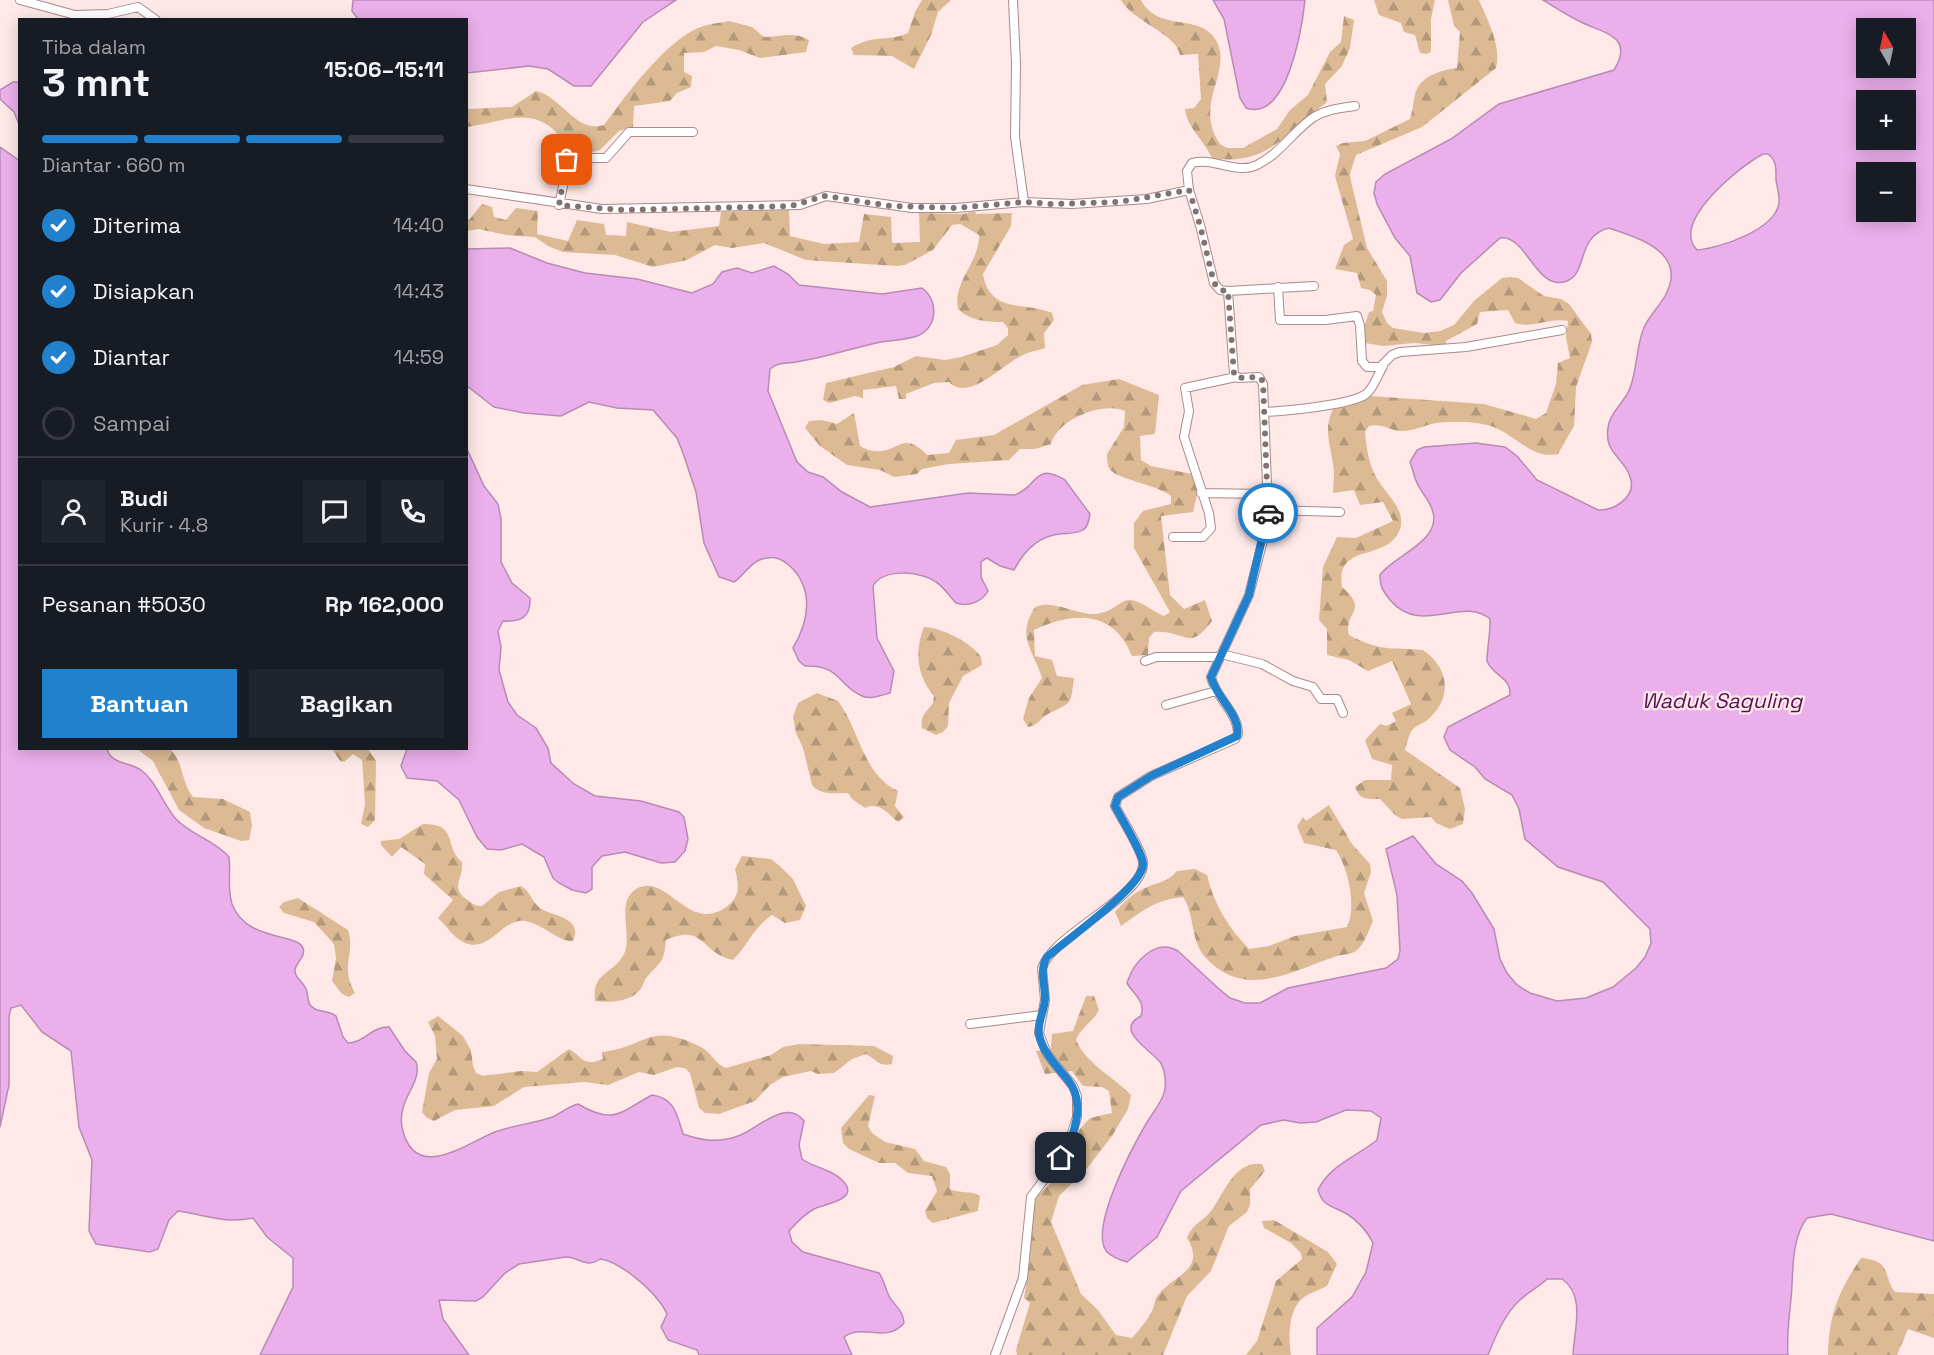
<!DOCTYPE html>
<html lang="id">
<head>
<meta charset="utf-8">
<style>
  body { margin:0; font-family:"Space Grotesk",sans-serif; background:#20242c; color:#f1f3f6; height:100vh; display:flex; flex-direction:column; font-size:22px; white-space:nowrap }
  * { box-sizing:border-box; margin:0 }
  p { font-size:20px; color:#9ea1a6 }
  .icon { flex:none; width:33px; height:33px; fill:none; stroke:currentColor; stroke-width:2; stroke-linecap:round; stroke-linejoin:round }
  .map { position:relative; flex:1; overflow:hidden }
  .details { position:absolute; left:18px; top:18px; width:450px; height:732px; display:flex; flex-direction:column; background:#171b24; border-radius:0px; box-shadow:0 3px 15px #0003 }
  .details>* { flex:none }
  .needle { width:39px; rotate:351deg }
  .controls { position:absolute; left:1856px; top:18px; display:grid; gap:12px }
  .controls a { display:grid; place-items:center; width:60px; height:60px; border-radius:0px; background:#171b24; box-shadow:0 3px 15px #0003; font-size:30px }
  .pin { position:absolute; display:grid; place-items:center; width:51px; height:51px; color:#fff; margin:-26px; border-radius:12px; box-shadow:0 3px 9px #0006 }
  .courier { position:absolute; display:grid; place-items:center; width:60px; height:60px; margin:-30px; border:4px solid #2181cd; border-radius:50%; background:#fff; color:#222; box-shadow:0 2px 8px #0007 }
  .headline em { font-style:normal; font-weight:800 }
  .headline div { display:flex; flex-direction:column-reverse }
  .headline { display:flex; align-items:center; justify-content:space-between; height:102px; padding:0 24px }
  h1 { font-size:39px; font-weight:800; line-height:45px }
  .bar { display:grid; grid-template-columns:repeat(4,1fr); gap:9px 6px; align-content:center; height:72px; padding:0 24px }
  .bar i { height:8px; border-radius:4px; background:#363941 }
  .bar .selected { background:#2181cd }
  .bar p { grid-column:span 4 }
  .line { display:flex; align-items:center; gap:15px; padding:0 24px; border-top:2px solid #363941 }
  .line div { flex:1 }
  .round { display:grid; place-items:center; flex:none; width:63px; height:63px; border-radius:0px; background:#20242c }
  ol { padding:0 24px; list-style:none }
  li { display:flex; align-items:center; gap:18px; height:66px }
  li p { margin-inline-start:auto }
  li .icon { padding:6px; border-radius:50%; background:#2181cd; color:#fff; stroke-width:4 }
  li:last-child { color:#9ea1a6 }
  li i { width:33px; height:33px; border:3px solid #363941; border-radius:50% }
  .primary-button { display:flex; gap:12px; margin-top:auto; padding:12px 24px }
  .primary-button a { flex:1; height:69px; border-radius:0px; background:#2181cd; color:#fff; font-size:24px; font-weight:800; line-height:69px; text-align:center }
  .primary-button a+a { background:#20242c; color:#f1f3f6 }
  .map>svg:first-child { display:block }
  .forest { fill:url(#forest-firs) }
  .water { fill:#ebb0ec; stroke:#b88ab4; stroke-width:1.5; fill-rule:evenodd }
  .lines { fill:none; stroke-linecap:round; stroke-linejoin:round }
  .minor-casing { stroke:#aa8a8a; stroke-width:10 }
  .minor { stroke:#fff; stroke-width:8 }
  .done { stroke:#827372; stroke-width:6; stroke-dasharray:0 10.8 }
  .route { stroke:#2181cd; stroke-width:8 }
  .labels { text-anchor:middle; stroke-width:4.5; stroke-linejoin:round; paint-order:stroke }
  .water-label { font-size:21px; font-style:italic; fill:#561058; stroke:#fee9e8 }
</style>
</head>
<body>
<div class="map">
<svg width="1934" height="1355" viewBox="0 0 1934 1355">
  <defs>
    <pattern id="forest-firs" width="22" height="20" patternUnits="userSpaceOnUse" patternTransform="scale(1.5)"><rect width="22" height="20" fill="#dbba94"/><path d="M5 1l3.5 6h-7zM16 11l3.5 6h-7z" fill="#b39879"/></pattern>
  </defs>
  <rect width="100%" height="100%" fill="#fee9e8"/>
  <path class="forest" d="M922 0H951L938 12 931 35 914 69 892 56 854 55 851 48C873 34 888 42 908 33L915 12Z
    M1121 0H1141C1159 34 1201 11 1217 42 1232 74 1193 104 1220 144L1227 148H1243L1277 129 1290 110 1308 95 1330 52 1341 42 1344 16 1354 20 1350 48 1342 66 1325 84 1327 102C1287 132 1267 167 1212 158 1204 140 1187 128 1185 109L1194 108 1201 99 1198 54 1180 55C1176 33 1133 22 1121 0Z
    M1374 0H1435L1431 19V51L1428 54 1420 53 1415 35 1404 32 1401 23 1379 15Z
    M1448 0H1479C1487 19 1502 46 1496 68L1422 127 1356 155 1350 174 1351 181 1367 248 1387 281V296L1382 312 1387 323 1393 328 1424 333 1440 331 1454 325 1475 300 1502 278 1510 277 1518 278 1544 296 1561 299 1569 304 1591 334 1592 342 1576 387 1574 426 1558 454C1530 460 1513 431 1487 425 1471 421 1453 421 1436 423 1425 425 1412 432 1400 431 1388 430 1382 423 1369 426L1365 432C1366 446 1369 464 1376 477 1384 492 1407 510 1400 529 1388 563 1335 541 1342 587 1370 611 1343 612 1349 635 1382 652 1389 647 1423 650 1450 668 1453 700 1426 721 1423 723 1417 725 1414 728 1409 733 1407 743 1405 750L1460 788 1465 809 1463 824 1450 829 1436 823 1431 817 1402 819 1395 815 1380 799C1366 799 1360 800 1355 787L1365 780H1391L1392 765 1372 759 1365 740 1380 724 1386 726 1396 721 1392 713 1411 704 1392 661 1368 671 1349 660 1327 655V629L1319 620 1323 567 1337 537 1356 538 1393 521 1383 502 1360 505 1354 490 1333 493C1333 484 1335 473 1333 464 1330 443 1323 428 1334 407L1359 403 1371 396 1484 404 1536 419 1546 413 1556 384 1558 363 1570 358 1566 337 1568 321C1549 317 1533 329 1515 323L1508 310 1480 312 1477 324 1446 341V346L1414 343 1383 346 1365 343 1364 327 1369 312 1373 311 1376 295 1370 290 1361 288 1357 273 1335 269 1344 245 1353 239 1335 176 1340 154 1336 146 1343 143 1365 141 1410 119C1413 110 1413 103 1415 95 1419 76 1441 70 1457 68L1460 32 1454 26Z
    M729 21 752 27 764 37C781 37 793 31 809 40L806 52 760 58 739 50 716 46 704 52 684 53V72L692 76 691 87 677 93 670 101 634 106 633 127 619 131 600 150 585 154 557 144V133C529 105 502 123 467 127V109L512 107 536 91C561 96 576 134 604 125 624 97 666 41 698 28 708 24 719 23 729 21Z
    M482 204 492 207 494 217 506 220 516 208 538 211 537 234 568 241 577 220 604 224 606 235 626 236 627 222 671 232 719 226 721 212 789 210 790 236 824 244 859 242 864 214 891 217 892 243 920 242 919 213 963 214 975 211 976 214 1012 213 1011 226 983 274C990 315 1026 301 1052 313L1054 320 1044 333 1045 348C1038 351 1030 351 1023 355 1004 363 969 403 949 382L934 383 906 394V399H899L896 386 863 390V398L855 396 829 403 823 400 826 383 894 367 916 356 945 360 961 357 997 345 1008 335V328L1003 322C987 322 970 321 958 309 952 282 980 262 979 235L960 224 952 225 933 250 905 265 897 266 806 260 764 243 732 248 715 245 687 260 653 267 615 255 563 252 548 246 535 237 506 235 478 229 467 231V219L469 220Z
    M1119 379 1159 395 1155 434 1140 436 1141 460 1151 466 1192 474 1198 491 1193 512 1161 516 1170 595 1184 609 1205 600 1212 621C1188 653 1187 630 1154 632L1149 638 1148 655 1132 656C1113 609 1073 612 1034 630L1035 656 1052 660 1057 676 1074 678C1070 708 1072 701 1048 714 1041 718 1037 726 1028 727L1023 719 1029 698 1042 678C1033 649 1016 637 1035 607 1055 599 1075 615 1095 614 1112 613 1120 600 1129 600 1141 600 1153 612 1164 616L1170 612 1134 548V523L1143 511 1171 504V496C1156 484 1114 479 1109 468 1107 464 1107 458 1107 454L1124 427 1125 411C1102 401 1057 420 1051 444L1035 449H1020L1009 460 949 464 922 469 917 474 894 477 880 470 847 465 820 446 805 428 809 421 822 420 837 424 854 413 860 446C864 448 869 451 874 451 899 454 902 429 927 455L949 453 956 440 994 435 1082 385Z
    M924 627C941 627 972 643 981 657L982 665 963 676 949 703 948 726 943 732 936 735 922 728C920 715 926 713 933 703L934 696C917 676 914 651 924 627Z
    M817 693 838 701C860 730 862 774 898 791L895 806 904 817 898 822C888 814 879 801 865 808L852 799 848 793C835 793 821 796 812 785L803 748 796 733 793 717 798 703Z
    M137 749 171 750C183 761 182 784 193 797L223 799 250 812 252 826 249 840 241 841 204 828 179 810 153 761Z
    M332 749H368L376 761 375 820 368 827 361 824 365 804 362 760 353 754 344 762 340 761Z
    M1329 805 1352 844 1370 864 1371 872 1364 893 1373 921C1369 930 1365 942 1358 949 1353 955 1344 954 1337 956 1291 971 1245 1001 1205 957 1190 940 1195 914 1183 897 1154 900 1143 911 1121 926L1115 912C1123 903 1133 893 1145 888 1158 882 1168 882 1177 871L1195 869 1207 875C1214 905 1228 927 1249 949L1269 946 1295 936 1347 927C1357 906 1348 868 1336 850L1304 843 1297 826 1303 817 1306 821Z
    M423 824C459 824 443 845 462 862 464 881 448 887 469 901 474 905 476 906 482 906L499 892 521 886C530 891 532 902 540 908 551 916 584 917 573 941 560 944 537 918 519 921 500 924 488 952 465 943 453 938 447 926 438 918L453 900 424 874 425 864 401 847 392 857 381 845V841L399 839Z
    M742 856 771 859 782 868 793 879 806 906 800 920 785 923 772 915C753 928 748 945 733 960 700 953 705 923 666 940 664 963 661 961 647 977 644 980 643 986 640 990 630 1002 609 1003 595 1001 592 971 612 976 624 954 633 935 615 902 636 889 668 870 690 940 731 903 741 893 738 881 735 869Z
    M298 898 348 930C356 955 339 964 355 993L349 997 342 994 332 981 336 958 334 944 314 922 284 913 279 907 284 902Z
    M1086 996H1094L1099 1010C1093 1022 1081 1027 1076 1040 1087 1065 1112 1075 1131 1095L1128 1109 1112 1136 1088 1167 1059 1196 1051 1222 1081 1294 1098 1310 1116 1335 1132 1338C1139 1330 1147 1321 1152 1311 1155 1305 1154 1299 1159 1294 1172 1276 1207 1271 1187 1238 1192 1224 1202 1222 1211 1211 1224 1193 1235 1160 1262 1164L1265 1171 1250 1189V1205L1247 1212 1229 1226 1211 1271 1187 1296 1163 1355H1017L1016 1350 1030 1303 1024 1298 1030 1260 1032 1214 1037 1196 1064 1171 1079 1130 1090 1118 1112 1113 1109 1091 1102 1087 1083 1086 1072 1071 1045 1074 1036 1051 1051 1049 1052 1034 1073 1031Z
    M438 1016 463 1036 471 1050 473 1066 476 1073 483 1076 521 1071 537 1072 569 1049C584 1058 583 1067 603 1059L602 1052C648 1047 648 1021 701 1047 711 1052 715 1064 726 1068L771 1055 783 1047 799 1044 874 1046 893 1056 892 1064C879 1067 877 1060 866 1054L852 1059 834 1073 818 1074 811 1071 783 1077 770 1085 755 1101 719 1114 705 1113 699 1108 690 1073 685 1068 677 1067 654 1075 639 1072 608 1085 584 1082 524 1087 494 1106 455 1110 434 1121 427 1118 422 1112 429 1073 437 1059 435 1036 428 1022Z
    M869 1095 875 1096 868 1126 872 1133 885 1142 915 1149 924 1161 946 1167 950 1174V1189C960 1194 970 1190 980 1196L978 1211 933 1223 927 1218 925 1211 937 1191 932 1176 908 1173 895 1163H879L849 1149 843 1143 841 1128Z
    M1274 1220 1328 1252 1337 1264 1327 1286C1322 1289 1315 1291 1309 1294 1288 1304 1288 1335 1291 1355H1246L1257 1341 1276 1281 1302 1259 1301 1253 1291 1243 1264 1228 1262 1221Z
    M1861 1258C1893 1261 1882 1275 1895 1292L1934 1294V1338L1908 1329 1897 1355H1828C1829 1314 1838 1292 1861 1258Z"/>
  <path class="water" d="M353 0H676L643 22 591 86H574L548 69 529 66 467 73 466 20 358 19 352 11Z
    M1213 0H1305C1302 28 1287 123 1246 108L1240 98 1224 19Z
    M1543 0H1934V1241L1831 1214 1807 1218C1793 1236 1793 1264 1792 1285 1791 1309 1786 1330 1788 1355H1573C1574 1331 1586 1295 1562 1279H1547C1539 1287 1530 1291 1521 1299 1505 1313 1496 1335 1488 1355H1317V1328L1352 1297 1366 1272 1373 1243C1368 1232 1357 1220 1347 1214 1333 1206 1323 1207 1318 1190 1330 1165 1356 1157 1377 1140L1381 1118 1371 1111 1346 1110 1316 1122 1300 1123 1284 1120 1261 1125 1181 1191 1157 1237 1127 1262C1120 1260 1112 1257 1107 1252 1088 1230 1133 1146 1146 1124 1152 1113 1163 1102 1165 1089 1166 1081 1165 1069 1160 1062 1151 1050 1113 1030 1141 1016 1146 1001 1134 995 1127 983 1133 963 1155 937 1178 951L1218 988 1230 998 1245 1003H1260L1288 988 1386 968 1398 959 1400 951 1397 895 1386 849 1413 836 1436 864 1462 881 1472 893 1494 929 1500 959 1507 973 1517 985 1530 993 1557 1001 1586 998 1613 987 1636 968 1645 957 1651 943 1650 929 1603 882 1558 867 1525 839 1519 809 1512 795 1485 779 1475 767 1450 750 1444 737 1448 727 1510 695C1511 677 1493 676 1487 661 1486 658 1491 630 1490 619 1463 595 1421 637 1390 600 1383 591 1380 587 1380 575 1394 555 1444 541 1432 509 1429 500 1422 493 1418 485 1414 478 1413 469 1410 462L1417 450 1424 447 1476 443 1505 447 1517 456 1537 480 1598 510C1613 511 1635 498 1631 480 1626 457 1601 454 1609 423 1612 411 1626 400 1630 388 1637 370 1636 349 1643 330 1647 318 1659 307 1665 296 1689 253 1639 238 1609 228 1576 236 1588 273 1567 281 1536 293 1527 234 1500 238L1461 273 1440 300 1431 302 1417 293 1410 256 1395 238 1377 204 1374 193 1376 182 1385 174 1451 139 1499 104 1614 70C1635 36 1603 33 1581 22 1568 16 1555 7 1543 0ZM1866 28H1905V68H1866ZM1866 100H1905V140H1866ZM1763 154H1768C1777 161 1776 169 1776 180 1777 187 1780 196 1779 203 1775 230 1720 248 1697 250 1670 222 1740 166 1763 154ZM1905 172V212H1866V172Z
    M13 82H19V124L14 112 0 99V90Z
    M0 147 20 161V748L107 749C111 764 129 762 141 770 157 782 163 805 176 819 191 835 216 841 229 857 231 873 227 888 232 904 246 942 298 933 303 948 306 956 297 962 295 969 294 978 303 981 306 989 309 996 306 1005 315 1009 322 1012 329 1011 336 1016L343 1037 348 1043C364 1043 372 1026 389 1027L405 1051 416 1062C423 1084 397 1098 402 1127 414 1184 465 1144 495 1132 513 1125 531 1124 549 1118 560 1115 564 1108 578 1104 614 1125 619 1113 652 1095 675 1098 677 1115 683 1134 703 1141 718 1143 738 1136 757 1130 786 1097 804 1121L799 1145 802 1159C814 1168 832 1169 843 1181 861 1200 823 1204 814 1209 805 1214 796 1223 789 1231L792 1242 803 1252 879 1273C884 1280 885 1288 889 1296 895 1307 903 1309 904 1323 887 1344 862 1323 844 1337L852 1355H699L697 1350 668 1340 661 1327 667 1314C658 1294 622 1262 600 1259 587 1269 579 1257 566 1257L519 1264 505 1273 483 1297 476 1301 439 1300 443 1319 469 1355H260L293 1287V1258L267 1237 253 1218C224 1224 207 1215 178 1211L169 1220 158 1249 150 1252 96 1244 89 1231 92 1160 79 1127 71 1051 42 1032 21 1005 11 1008 9 1016V1085L0 1127Z
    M510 248 547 263 585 273 637 279 692 293 713 284 722 272 737 268 752 273 774 266 788 274 799 285 882 294 922 288C939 300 938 328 917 336 906 340 892 340 881 342 852 348 824 358 796 362 786 364 778 362 770 369L768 391 797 462 808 472 823 477 842 492 870 507 968 493 1014 495C1038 488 1033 461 1065 480L1090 514C1089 520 1088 527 1083 530 1077 534 1067 533 1060 534 1038 536 1024 551 1014 570L1000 566 987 558 981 562V577L988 591C982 602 968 607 956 603 949 596 944 587 936 582 921 571 883 568 873 586L877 638 894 671 890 693C882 695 870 700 862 696 837 685 841 665 805 666L799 661 793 648C809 621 814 590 791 567 782 559 775 555 762 559 750 562 744 576 734 582L719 577 704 543 696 492 683 453 677 438 653 410 617 408 589 402 561 416 524 413 494 407 467 386V249Z
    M467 449 484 486 498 504 501 519V562L512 583 530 598C531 618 520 622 503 621L498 631 501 647 499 670 508 702 517 715 536 728 548 748 551 763 574 784 595 796 641 801 679 812 684 817 688 839 685 851 675 862 661 863 625 852 602 856 592 867V889L586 893 572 890 559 883 553 878 544 857 522 844 501 850 487 849 477 837 459 800 437 781 407 778 401 766 407 749 466 748Z"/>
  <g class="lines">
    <defs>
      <path id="minor" d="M20 0 75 15 108 14 138 7 156 20
        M1013 0 1016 63 1015 137 1024 202
        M466 189 602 209 800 205 826 196 912 208H956L1024 202 1072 204 1147 199 1189 190 1200 225 1214 283 1220 290 1228 291 1234 374 1238 378 1259 377 1263 384 1268 510 1265 532 1249 595 1211 677C1216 699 1238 712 1238 734L1235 739 1151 776 1118 797 1115 806C1121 818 1144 853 1143 864 1142 898 1054 933 1042 968L1045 1000 1039 1033 1047 1054 1073 1086 1077 1096V1117L1067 1149 1031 1197 1023 1278 995 1355
        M1189 190 1187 171 1192 163C1214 157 1236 175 1257 165 1281 153 1293 131 1314 117 1327 109 1341 108 1355 106
        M559 205 569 158H606L629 132H693
        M1278 287 1280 320H1325L1357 316 1360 325 1362 361 1367 367H1380L1392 355 1400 352 1466 347 1562 330
        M1228 291 1314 286
        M1265 412C1285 411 1352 405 1366 394 1374 388 1378 374 1383 366
        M1201 493 1266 494
        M1268 510 1340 512
        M1173 537H1203L1211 528 1209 513 1184 437 1189 411 1185 388 1236 377
        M1221 654 1262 664 1293 681 1313 687 1321 699H1337L1343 713
        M1145 661 1156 657H1219
        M1166 705 1216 691
        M970 1024 1042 1015"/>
    </defs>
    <use href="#minor" class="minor-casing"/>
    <use href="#minor" class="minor"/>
  </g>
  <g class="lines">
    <path class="done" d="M567 160 559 205 623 210 791 206 825 196 891 206 956 208 1024 202 1052 204 1119 202 1189 190 1200 225 1214 283 1220 290 1228 291 1234 374 1238 378 1259 377 1263 381 1268 513"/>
    <path class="route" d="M1061 1158C1075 1136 1086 1102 1068 1080 1057 1066 1042 1052 1039 1034 1037 1022 1045 1010 1045 998 1045 983 1039 970 1047 957 1066 940 1142 887 1143 865 1144 855 1121 818 1115 806L1118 797 1151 776 1237 736C1242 716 1216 698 1211 677L1249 595 1268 513"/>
  </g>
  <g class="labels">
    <g class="water-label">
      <text x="1722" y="708">Waduk Saguling</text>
    </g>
  </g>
</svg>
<div class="controls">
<a><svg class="needle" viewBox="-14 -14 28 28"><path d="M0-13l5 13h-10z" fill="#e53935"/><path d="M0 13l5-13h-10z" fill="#9ea1a6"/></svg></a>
<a>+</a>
<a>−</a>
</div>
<div class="pin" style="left:567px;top:160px;background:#ea580c"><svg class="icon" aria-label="bag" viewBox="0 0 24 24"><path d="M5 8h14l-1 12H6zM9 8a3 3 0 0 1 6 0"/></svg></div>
<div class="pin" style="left:1061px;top:1158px;background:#1f2937"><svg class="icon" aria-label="home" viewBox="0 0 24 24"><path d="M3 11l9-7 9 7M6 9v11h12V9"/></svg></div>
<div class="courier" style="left:1268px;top:513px"><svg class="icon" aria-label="car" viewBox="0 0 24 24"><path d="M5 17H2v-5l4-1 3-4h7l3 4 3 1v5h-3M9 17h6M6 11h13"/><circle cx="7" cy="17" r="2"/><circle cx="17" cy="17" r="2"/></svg></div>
<section class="details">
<div class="headline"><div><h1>3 mnt</h1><p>Tiba dalam</p></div><em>15:06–15:11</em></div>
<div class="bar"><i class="selected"></i><i class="selected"></i><i class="selected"></i><i></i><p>Diantar · 660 m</p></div>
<ol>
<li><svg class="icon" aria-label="check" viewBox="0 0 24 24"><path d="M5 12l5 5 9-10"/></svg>Diterima<p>14:40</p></li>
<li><svg class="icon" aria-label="check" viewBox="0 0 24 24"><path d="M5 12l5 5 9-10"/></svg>Disiapkan<p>14:43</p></li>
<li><svg class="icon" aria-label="check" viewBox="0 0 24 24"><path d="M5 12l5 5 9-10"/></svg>Diantar<p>14:59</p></li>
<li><i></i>Sampai</li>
</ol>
<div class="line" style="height:108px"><a class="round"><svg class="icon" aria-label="person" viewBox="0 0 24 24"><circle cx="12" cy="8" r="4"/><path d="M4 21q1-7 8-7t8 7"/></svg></a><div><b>Budi</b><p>Kurir · 4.8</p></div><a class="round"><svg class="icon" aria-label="chat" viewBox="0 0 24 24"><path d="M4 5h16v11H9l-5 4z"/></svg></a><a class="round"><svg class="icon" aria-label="phone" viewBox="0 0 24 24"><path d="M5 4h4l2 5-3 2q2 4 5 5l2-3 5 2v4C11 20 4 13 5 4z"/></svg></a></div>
<div class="line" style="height:78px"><div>Pesanan #5030</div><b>Rp 162,000</b></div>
<div class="primary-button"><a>Bantuan</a><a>Bagikan</a></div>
</section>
</div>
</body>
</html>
